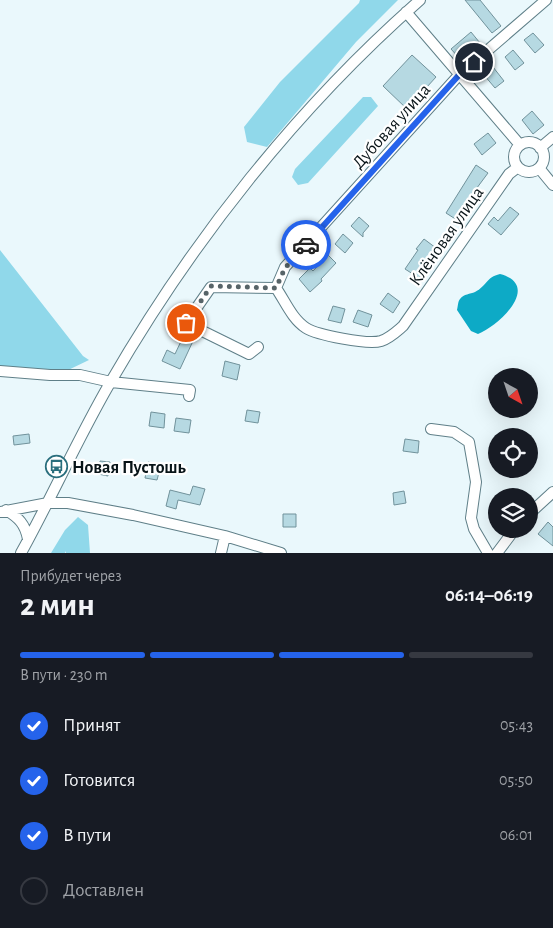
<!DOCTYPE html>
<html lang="ru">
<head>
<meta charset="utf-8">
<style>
  body { margin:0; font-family:"Alegreya Sans",sans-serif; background:#242831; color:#f1f3f6; height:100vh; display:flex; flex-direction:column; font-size:19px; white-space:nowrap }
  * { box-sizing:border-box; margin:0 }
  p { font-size:16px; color:#9ea1a6 }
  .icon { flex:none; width:28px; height:28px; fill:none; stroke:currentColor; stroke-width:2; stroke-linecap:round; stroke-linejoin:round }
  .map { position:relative; height:553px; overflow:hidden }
  .drawer { display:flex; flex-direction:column; background:#171b24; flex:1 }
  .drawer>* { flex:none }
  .needle { width:32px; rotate:140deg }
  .buttons { position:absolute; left:488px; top:368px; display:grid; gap:10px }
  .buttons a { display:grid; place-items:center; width:50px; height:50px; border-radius:50%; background:#171b24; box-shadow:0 5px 20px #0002; font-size:25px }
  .pin { position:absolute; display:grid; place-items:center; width:42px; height:42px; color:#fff; margin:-21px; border:2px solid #fff; border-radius:50%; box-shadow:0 1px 5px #0007 }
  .courier { position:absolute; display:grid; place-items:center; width:50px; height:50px; margin:-25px; border:4px solid #2563eb; border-radius:50%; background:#fff; color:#222; box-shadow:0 1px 6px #0007 }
  .head em { font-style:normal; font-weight:600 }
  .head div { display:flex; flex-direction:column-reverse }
  .head { display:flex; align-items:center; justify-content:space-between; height:85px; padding:0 20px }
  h1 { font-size:32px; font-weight:600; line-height:38px }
  .bar { display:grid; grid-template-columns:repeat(4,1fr); gap:8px 5px; align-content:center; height:60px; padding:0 20px }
  .bar i { height:6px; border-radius:4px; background:#363941 }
  .bar .active { background:#2563eb }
  .bar p { grid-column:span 4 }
  ol { padding:0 20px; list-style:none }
  li { display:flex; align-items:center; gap:15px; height:55px }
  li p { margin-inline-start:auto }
  li .icon { padding:5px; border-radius:50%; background:#2563eb; color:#fff; stroke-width:4 }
  li:last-child { color:#9ea1a6 }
  li i { width:28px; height:28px; border:2px solid #363941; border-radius:50% }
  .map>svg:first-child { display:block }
  .green { fill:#90d8ea }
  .water { fill:#0daac6 }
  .building { fill:#b6d9e2; stroke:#71929b }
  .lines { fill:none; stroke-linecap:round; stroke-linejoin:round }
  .minor-casing { stroke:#5f7f88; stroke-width:12 }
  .minor { stroke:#fff; stroke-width:10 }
  .done { stroke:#576468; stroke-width:5; stroke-dasharray:0 9 }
  .route { stroke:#2563eb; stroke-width:6 }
  .labels { text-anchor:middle; stroke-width:4.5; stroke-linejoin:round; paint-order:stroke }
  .street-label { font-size:18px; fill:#081418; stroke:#fff }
  .poi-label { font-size:18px; font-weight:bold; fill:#081418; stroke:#fff; text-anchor:start }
</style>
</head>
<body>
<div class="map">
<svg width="553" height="553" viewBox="0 0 553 553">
  <rect width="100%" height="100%" fill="#eaf8fc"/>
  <path class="green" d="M360 0H398L356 42 267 147 247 142 244 127 280 82 359 3Z
    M363 97H371L378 106 308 183 298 185 292 177 295 169Z
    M0 250 83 356 89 360 62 373H0Z
    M78 517 88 525 90 553H66V551L65 553H51L65 530Z"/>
  <path class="water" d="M500 274C542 285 499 326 478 334L471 331 457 310C458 306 458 301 460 299 464 294 470 294 475 292 487 286 486 277 500 274Z"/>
  <path class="building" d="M465 0H480L501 26 492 33Z
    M471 32 480 43 460 59 451 49Z
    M533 33 544 45 535 53 524 40Z
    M513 50 524 63 515 70 505 57Z
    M412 55 436 77 407 109 383 86Z
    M493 67 504 81 495 88 484 75Z
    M532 111 544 125 533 134 522 120Z
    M488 133 496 143 482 155 474 144Z
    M476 165 488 173 462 208 465 210 457 220 446 213Z
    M510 207 519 214 501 235 488 224 494 217 498 221Z
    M359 217 369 226 363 233V237L351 226Z
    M343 234 353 243 345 253 335 244Z
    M424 239 436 248 425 263 428 265 419 278 405 269 418 250 416 249Z
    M328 255 336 263 321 279 322 281 310 292 299 279 310 268 313 271Z
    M388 293 400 302 393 313 380 304Z
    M333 306 345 309 341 323 328 320Z
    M358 310 372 315 368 327 353 322Z
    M183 337 193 341 180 369 162 361 167 350 175 354Z
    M225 361 240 365 237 380 222 376Z
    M247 410 260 412 258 423 245 421Z
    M151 412 165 414 164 428 149 426Z
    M176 418 191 420 189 433 174 431Z
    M29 434 30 443 14 445 13 436Z
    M405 439 419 441 418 453 403 451Z
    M100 461 110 462 108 476 98 474Z
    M148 462 161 465 157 480 145 478Z
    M193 486 205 489 200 505 178 500 176 509 166 506 170 490 190 495Z
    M404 491 406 503 394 505 393 493Z
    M283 514H296V527H283Z
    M548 522 553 527V546L538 534Z"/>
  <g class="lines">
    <defs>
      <path id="minor" d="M406 12 520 145
        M514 157a15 15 0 1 1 30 0a15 15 0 1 1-30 0Z
        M540 148 553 137
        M539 168 553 185
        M276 288 285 267 459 75 546 0
        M258 347 249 354 186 323 211 287 276 288C285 301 292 319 306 328 317 335 368 345 381 341 390 338 396 332 403 326L509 174 518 167
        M0 371 50 375H80L111 382 190 390 189 396
        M431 429 454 432 469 442 476 482 471 518 474 529 488 553
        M6 510C19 518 25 524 28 539
        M0 512 48 503H68L133 515 225 536 281 553
        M529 514 553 492
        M21 553C52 497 78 438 110 383 192 241 297 108 420 0
        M221 553 225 536
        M497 553 515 529"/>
    </defs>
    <use href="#minor" class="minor-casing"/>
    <use href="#minor" class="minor"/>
  </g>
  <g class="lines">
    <path class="done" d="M186 323 211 286 276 288 285 268 306 245"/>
    <path class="route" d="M306 245 459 75 474 62"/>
  </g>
  <defs>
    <symbol id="bus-ring" viewBox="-11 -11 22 22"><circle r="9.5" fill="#fff" stroke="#296e7d" stroke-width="1.5"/><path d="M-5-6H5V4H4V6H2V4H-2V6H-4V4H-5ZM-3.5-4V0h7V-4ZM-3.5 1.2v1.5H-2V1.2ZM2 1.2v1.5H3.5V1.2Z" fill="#296e7d"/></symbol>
  </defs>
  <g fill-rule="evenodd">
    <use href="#bus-ring" x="44" y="454" width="25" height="25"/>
  </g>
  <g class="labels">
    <g class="street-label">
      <text transform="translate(391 126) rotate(-48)" y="6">Дубовая улица</text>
      <text transform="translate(446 236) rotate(-55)" y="6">Клёновая улица</text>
    </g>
    <g class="poi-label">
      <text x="72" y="473">Новая Пустошь</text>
    </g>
  </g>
</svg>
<div class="buttons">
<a><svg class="needle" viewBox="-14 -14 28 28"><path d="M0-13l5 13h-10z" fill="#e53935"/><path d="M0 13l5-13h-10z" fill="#9ea1a6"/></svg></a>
<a><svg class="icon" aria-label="locate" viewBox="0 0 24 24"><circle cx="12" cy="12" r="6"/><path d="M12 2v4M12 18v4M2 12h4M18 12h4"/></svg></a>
<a><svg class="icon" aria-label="layers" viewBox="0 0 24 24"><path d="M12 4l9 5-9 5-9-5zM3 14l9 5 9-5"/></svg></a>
</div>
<div class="pin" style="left:186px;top:323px;background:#ea580c"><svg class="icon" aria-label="bag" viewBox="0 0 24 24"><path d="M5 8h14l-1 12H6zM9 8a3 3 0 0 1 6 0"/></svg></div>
<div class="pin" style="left:474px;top:62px;background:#1f2937"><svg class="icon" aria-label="home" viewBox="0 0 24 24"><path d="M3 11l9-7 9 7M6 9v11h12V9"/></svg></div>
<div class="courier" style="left:306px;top:245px"><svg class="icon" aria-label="car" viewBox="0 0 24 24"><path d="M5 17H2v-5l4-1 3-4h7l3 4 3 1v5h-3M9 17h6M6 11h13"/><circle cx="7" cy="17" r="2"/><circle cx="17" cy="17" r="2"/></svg></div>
</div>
<section class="drawer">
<div class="head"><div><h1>2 мин</h1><p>Прибудет через</p></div><em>06:14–06:19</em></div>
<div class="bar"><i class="active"></i><i class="active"></i><i class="active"></i><i></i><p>В пути · 230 m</p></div>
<ol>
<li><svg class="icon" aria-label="check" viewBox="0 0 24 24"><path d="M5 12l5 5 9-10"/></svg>Принят<p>05:43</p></li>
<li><svg class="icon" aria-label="check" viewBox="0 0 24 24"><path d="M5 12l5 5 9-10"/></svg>Готовится<p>05:50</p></li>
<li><svg class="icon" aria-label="check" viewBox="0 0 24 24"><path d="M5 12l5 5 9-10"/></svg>В пути<p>06:01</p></li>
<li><i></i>Доставлен</li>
</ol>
</section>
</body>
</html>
